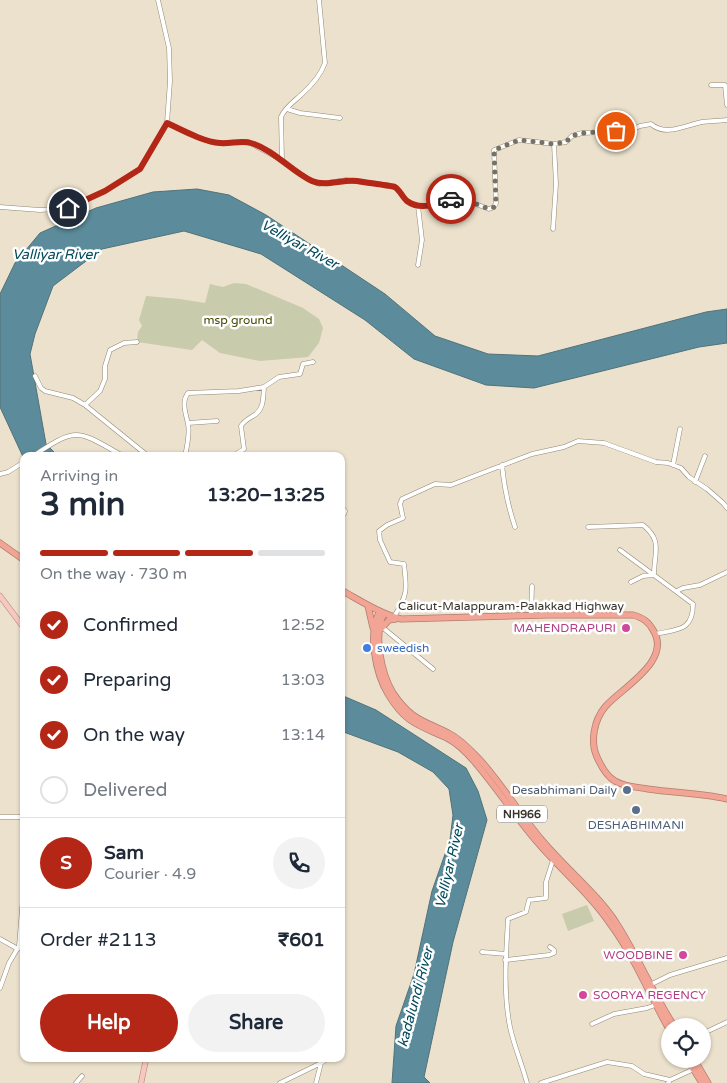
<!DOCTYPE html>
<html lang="en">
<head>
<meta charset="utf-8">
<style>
  body { margin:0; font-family:"Varela Round",sans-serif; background:#f2f2f3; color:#1f2937; height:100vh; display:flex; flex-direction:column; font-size:19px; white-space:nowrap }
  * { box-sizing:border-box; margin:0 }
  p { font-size:16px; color:#747a83 }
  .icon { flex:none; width:28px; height:28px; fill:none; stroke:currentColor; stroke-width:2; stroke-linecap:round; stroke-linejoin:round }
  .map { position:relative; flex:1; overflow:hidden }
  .side { position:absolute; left:20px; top:452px; width:325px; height:610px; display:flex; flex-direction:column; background:#fff; border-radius:10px; box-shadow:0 1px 4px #0004 }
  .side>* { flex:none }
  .buttons { position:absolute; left:661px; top:1018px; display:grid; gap:10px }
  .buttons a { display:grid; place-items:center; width:50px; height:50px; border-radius:50%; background:#fff; box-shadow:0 1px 4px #0004; font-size:25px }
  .pin { position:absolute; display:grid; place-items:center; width:42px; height:42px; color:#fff; margin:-21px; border:2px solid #fff; border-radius:50%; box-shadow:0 1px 5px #0007 }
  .courier { position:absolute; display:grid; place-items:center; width:50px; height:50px; margin:-25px; border:4px solid #b42616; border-radius:50%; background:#fff; color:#222; box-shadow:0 1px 6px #0007 }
  .summary em { font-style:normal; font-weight:700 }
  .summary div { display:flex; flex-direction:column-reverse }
  .summary { display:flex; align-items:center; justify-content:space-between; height:85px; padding:0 20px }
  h1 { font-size:32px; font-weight:700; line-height:38px }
  .bar { display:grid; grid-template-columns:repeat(4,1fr); gap:8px 5px; align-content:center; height:60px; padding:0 20px }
  .bar i { height:6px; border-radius:4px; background:#e0e1e3 }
  .bar .current { background:#b42616 }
  .bar p { grid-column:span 4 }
  .line { display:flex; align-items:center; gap:12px; padding:0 20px; border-top:1px solid #e0e1e3 }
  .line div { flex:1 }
  .round { display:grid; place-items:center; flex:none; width:52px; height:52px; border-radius:26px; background:#f2f2f3 }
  ol { padding:0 20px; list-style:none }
  li { display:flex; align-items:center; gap:15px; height:55px }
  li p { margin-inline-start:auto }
  li .icon { padding:5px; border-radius:50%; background:#b42616; color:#fff; stroke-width:4 }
  li:last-child { color:#747a83 }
  li i { width:28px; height:28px; border:2px solid #e0e1e3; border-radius:50% }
  .action { display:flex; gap:10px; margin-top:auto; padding:10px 20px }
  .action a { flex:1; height:58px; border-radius:30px; background:#b42616; color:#fff; font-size:20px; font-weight:700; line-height:58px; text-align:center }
  .action a+a { background:#f2f2f3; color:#1f2937 }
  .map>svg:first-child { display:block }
  .green { fill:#c9cbad }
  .water { fill:#5c8c9b; stroke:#51727a }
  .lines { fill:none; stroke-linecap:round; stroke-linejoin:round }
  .minor-casing { stroke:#918774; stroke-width:5 }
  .major-casing { stroke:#b17d70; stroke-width:6 }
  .highway-casing { stroke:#b17d70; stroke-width:7 }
  .minor { stroke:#fff; stroke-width:4 }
  .major { stroke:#f7c8bf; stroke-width:5 }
  .highway { stroke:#f2a495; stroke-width:5.5 }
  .done { stroke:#777164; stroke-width:5; stroke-dasharray:0 9 }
  .route { stroke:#b42616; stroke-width:6 }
  .hotel-dot { fill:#d1479c; stroke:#fff; stroke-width:2 }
  .shop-dot { fill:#3f7fe0; stroke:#fff; stroke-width:2 }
  .service-dot { fill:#5c6f8a; stroke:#fff; stroke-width:2 }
  .labels { text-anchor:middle; stroke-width:5; stroke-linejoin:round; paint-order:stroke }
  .shield { fill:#fff; stroke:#74716b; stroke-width:1 }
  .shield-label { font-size:11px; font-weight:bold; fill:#38342c }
  .park-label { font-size:12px; fill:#474800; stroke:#fff }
  .street-label { font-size:12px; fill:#38342c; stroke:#fff }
  .hotel-label { font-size:12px; fill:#b23c85; stroke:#fff; text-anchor:end }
  .shop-label { font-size:12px; fill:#366cbe; stroke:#fff; text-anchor:start }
  .service-label { font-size:12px; fill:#4e5e75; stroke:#fff; text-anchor:end }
  .water-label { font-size:14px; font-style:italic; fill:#004a5c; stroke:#fff }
</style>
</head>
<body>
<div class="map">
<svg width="727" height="1083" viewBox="0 0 727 1083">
  <rect width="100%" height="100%" fill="#ebe1cc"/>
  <path class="green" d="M234 283 246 284 303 308 319 319 323 328 319 343 308 357 260 361 220 353 202 340 192 350 137 342 138 332 142 326 139 320 146 296 180 299 205 303 210 284 223 287Z
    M587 905 594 921 568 931 562 914Z"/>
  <path class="water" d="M197 189 229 195 266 215 385 294 435 336 488 354 538 356 706 312 727 309V343L699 347 534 388 486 385 414 359 365 320 261 254 184 231 102 249 53 286 35 334 30 354 46 444 58 456H24V459L0 407V294L15 263 40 233 96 208 153 192Z
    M341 695 376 710 466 768 478 791 487 820 453 942 424 1077 430 1083H392L396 1026 414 974 432 891 450 840 453 815 449 789 433 772 398 752 341 731Z"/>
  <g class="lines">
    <defs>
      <path id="minor" d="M158 0 169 48 170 81 167 123 189 134 211 142 221 143 248 142 282 160
        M319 0 325 63C321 74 311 86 302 94 295 101 285 107 281 117L282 160 309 180 319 184 346 180 387 185 395 187 407 201 417 206 434 205 453 198H460L489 209 494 207 496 203 494 150 519 140 554 144 566 142 572 136 582 133 629 131 640 126 651 124C666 137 686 125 702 122 710 121 719 121 727 120
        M711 85H725L727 105
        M287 109 300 113 340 118
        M0 207 40 210 68 208 105 191 140 169 167 123
        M553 229 556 184 554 144
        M418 265 422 240 418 206
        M35 376 41 388 45 391 73 398 85 405 148 456
        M85 405 100 391 105 379V366L110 350 124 343 137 342
        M188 423 217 421
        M33 456C78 426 77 430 123 456
        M185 456C187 447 190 433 188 424 186 414 181 402 188 393L239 391 264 387
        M233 456 244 449 241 426C244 421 248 419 253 416 264 410 263 399 264 387L279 377 300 374 303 364 313 362
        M502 465C504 487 508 506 515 527
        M673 465 680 429
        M0 474 8 472 24 462
        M695 482 705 456
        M341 506 345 511 344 514 341 515
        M588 527 643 525C663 541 654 552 654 575L643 576 631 582
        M620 550 693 604C693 631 678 629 656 634
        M677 591 683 588 700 585 727 572
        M531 616 532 586
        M394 617C408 593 407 591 404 564L390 562 380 540 379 531 387 525 403 518 400 504 402 499 435 484 451 485 532 454 564 447 578 441 604 443 656 462 668 463 681 468 689 477 707 489 723 503 727 508
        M382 627 433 669
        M0 817H24
        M0 939 18 949
        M482 952 506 954
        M505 960 549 955 554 953V950L550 947
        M650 985 670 975 727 958
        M0 988 9 963 19 946 24 885
        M592 1024 614 1014 647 1008 655 1005
        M702 1034 727 1022
        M76 1083 82 1076
        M280 1083 321 1063
        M316 1083 321 1063 327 1059
        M527 1083C522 1064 514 1046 510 1027 503 992 506 955 508 919L526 912 529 900 546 898V882L553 860
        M541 1083 607 1062 632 1066 644 1074 670 1080
        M668 1083 670 1080 694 1069"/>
      <path id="major" d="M0 596 24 628
        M141 1083 146 1059"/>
      <path id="highway" d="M0 543 24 560
        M341 590C361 601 379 613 401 619L549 615H633C643 618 648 621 653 630 673 661 621 688 605 707 594 720 590 742 597 757 601 766 606 776 615 781 624 787 638 787 648 789 674 793 701 793 727 799
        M368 606 373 628
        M380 611C367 633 376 674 388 694 406 724 419 725 447 738 459 744 470 756 478 766 499 791 517 819 538 843 562 871 591 895 611 925 635 958 650 996 670 1031
        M384 613C373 635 381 673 393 693 412 721 423 720 450 734 462 740 472 752 481 761 503 786 520 814 541 839 564 867 598 894 617 924 638 957 653 993 674 1026
        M380 630 389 620 396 619
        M687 1059 702 1083
        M694 1059 708 1083"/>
    </defs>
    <use href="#minor" class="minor-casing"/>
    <use href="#major" class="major-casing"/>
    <use href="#highway" class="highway-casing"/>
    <use href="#minor" class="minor"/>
    <use href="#major" class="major"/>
    <use href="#highway" class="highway"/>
  </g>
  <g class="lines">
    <path class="done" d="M451 199 460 198 489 209 494 207 496 203 494 150 519 140 554 144 566 142 572 136 582 133 616 131"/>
    <path class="route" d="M68 208 105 191 140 169 167 123C182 130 204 142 220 143 230 144 242 140 251 143 274 150 292 172 312 181 326 187 342 179 357 181 362 182 392 186 395 187 400 190 403 198 407 201 420 211 438 204 451 199"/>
  </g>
  <g class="hotel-dot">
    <circle cx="626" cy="628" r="5"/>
    <circle cx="683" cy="955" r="5"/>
    <circle cx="583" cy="995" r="5"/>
  </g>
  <circle class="shop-dot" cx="367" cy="648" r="5"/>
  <g class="service-dot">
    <circle cx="627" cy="790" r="5"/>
    <circle cx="636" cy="810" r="5"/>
  </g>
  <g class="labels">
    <rect class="shield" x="497" y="805.5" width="50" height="17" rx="4"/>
    <g class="shield-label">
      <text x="522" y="818">NH966</text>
    </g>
    <g class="park-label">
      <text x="238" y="324">msp ground</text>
    </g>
    <g class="street-label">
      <text x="511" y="610">Calicut-Malappuram-Palakkad Highway</text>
    </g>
    <g class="hotel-label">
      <text x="616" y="632">MAHENDRAPURI</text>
      <text x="673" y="959">WOODBINE</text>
      <text x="593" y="999" text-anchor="start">SOORYA REGENCY</text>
    </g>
    <g class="shop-label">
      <text x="377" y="652">sweedish</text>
    </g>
    <g class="service-label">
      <text x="617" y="794">Desabhimani Daily</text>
      <text x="636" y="829" text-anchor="middle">DESHABHIMANI</text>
    </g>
    <g class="water-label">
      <text transform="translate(300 244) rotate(29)" y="5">Velliyar River</text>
      <text x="55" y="259">Valliyar River</text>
      <text transform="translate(449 866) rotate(-77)" y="5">Velliyar River</text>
      <text transform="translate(415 997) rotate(-75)" y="5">kadalundi River</text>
    </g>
  </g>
</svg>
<div class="buttons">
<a><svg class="icon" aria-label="locate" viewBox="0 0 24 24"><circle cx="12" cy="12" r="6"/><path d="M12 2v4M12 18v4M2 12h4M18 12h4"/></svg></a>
</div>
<div class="pin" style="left:616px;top:131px;background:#ea580c"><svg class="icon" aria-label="bag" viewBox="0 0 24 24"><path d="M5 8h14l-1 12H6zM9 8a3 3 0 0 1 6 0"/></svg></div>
<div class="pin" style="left:68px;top:208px;background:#1f2937"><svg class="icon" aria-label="home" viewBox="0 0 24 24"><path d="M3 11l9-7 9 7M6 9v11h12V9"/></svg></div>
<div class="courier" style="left:451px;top:199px"><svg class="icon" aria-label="car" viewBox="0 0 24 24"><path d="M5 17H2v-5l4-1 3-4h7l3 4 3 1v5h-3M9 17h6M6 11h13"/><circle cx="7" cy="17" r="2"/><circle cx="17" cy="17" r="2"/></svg></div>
<section class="side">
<div class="summary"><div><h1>3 min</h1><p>Arriving in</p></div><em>13:20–13:25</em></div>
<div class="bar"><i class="current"></i><i class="current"></i><i class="current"></i><i></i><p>On the way · 730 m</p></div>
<ol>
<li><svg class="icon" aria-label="check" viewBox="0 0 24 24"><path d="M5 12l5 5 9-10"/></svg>Confirmed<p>12:52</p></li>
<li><svg class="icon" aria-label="check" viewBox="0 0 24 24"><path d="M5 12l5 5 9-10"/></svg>Preparing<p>13:03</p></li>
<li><svg class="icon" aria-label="check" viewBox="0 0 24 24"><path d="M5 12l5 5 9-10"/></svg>On the way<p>13:14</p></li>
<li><i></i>Delivered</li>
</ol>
<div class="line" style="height:90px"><b class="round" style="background:#b42616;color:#fff">S</b><div><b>Sam</b><p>Courier · 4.9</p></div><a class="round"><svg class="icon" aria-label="phone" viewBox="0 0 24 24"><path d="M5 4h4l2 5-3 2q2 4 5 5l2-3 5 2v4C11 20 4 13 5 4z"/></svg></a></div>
<div class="line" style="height:65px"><div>Order #2113</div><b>₹601</b></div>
<div class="action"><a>Help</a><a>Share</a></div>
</section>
</div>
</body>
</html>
